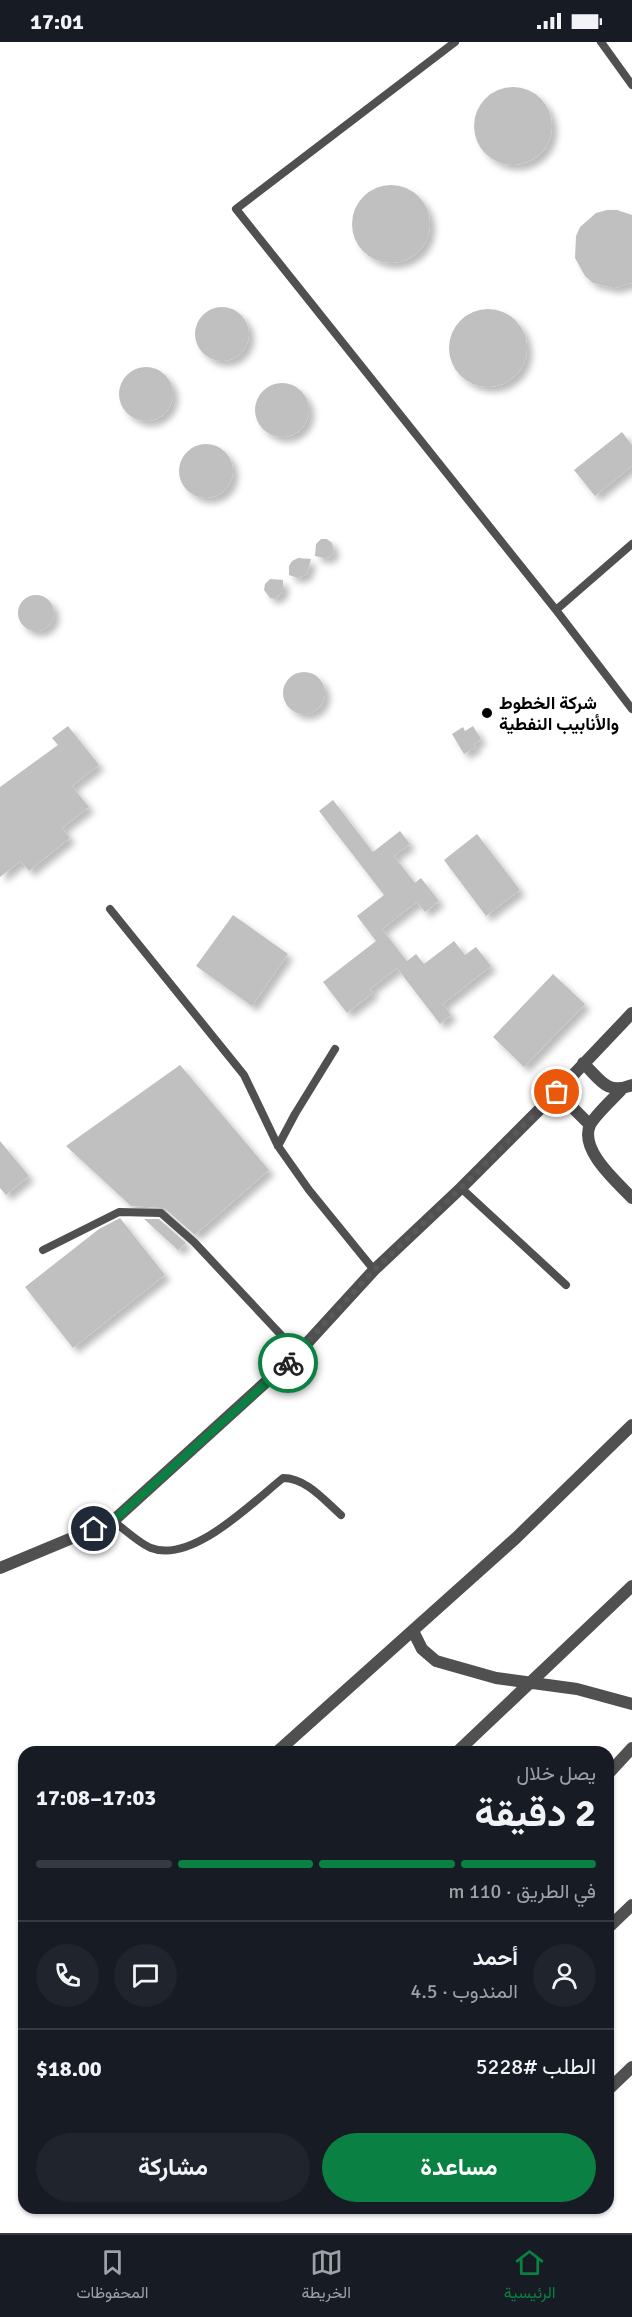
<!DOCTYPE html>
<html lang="ar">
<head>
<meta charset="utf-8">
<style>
  body { margin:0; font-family:Signika,Vazirmatn,sans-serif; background:#20242c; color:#f1f3f6; direction:rtl; height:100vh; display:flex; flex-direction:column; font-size:22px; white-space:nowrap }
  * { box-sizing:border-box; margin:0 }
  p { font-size:20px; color:#9ea1a6 }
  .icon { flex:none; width:33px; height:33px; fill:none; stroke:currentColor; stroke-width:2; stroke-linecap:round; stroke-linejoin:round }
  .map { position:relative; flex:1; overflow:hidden; direction:ltr }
  .panel { position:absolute; left:18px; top:1704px; width:596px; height:468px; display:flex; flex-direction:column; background:#171b24; border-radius:18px; box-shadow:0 2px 4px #0004; direction:rtl }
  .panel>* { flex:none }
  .pin { position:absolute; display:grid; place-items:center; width:51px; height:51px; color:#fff; margin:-26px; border:3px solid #fff; border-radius:50%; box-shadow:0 2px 6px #0007 }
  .courier { position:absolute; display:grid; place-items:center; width:60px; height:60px; margin:-30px; border:4px solid #0b8043; border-radius:50%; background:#fff; color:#222; box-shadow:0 2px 8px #0007 }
  .summary em { font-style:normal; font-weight:700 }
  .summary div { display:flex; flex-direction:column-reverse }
  .summary { display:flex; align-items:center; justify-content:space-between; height:102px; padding:0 18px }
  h1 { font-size:39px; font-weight:700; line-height:45px }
  .bar { display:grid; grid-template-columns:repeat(4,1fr); gap:9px 6px; align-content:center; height:72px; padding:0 18px }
  .bar i { height:8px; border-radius:4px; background:#363941 }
  .bar .active { background:#0b8043 }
  .bar p { grid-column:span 4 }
  .line { display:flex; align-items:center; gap:15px; padding:0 18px; border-top:2px solid #363941 }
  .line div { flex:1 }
  .round { display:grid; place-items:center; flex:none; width:63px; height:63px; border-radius:32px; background:#20242c }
  .action { display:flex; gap:12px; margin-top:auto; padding:12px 18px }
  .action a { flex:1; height:69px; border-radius:36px; background:#0b8043; color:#fff; font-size:24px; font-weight:700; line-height:69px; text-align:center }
  .action a+a { background:#20242c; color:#f1f3f6 }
  .status { display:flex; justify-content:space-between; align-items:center; height:42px; padding:0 30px; background:#171b24; direction:ltr }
  .status svg { height:16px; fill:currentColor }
  .tabs { display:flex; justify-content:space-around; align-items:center; height:84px; border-top:2px solid #363941; background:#171b24; font-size:16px; color:#9ea1a6 }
  .tabs a { display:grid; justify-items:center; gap:3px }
  .tabs .active { color:#0b8043 }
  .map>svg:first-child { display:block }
  .building { fill:#c0c0c0; filter:url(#shadow) }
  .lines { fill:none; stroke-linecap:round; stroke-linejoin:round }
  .lane { stroke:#505050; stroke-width:8 }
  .street { stroke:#505050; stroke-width:12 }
  .done { stroke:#595959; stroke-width:6; stroke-dasharray:0 10.8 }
  .route { stroke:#0b8043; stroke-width:8 }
  .poi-dot { fill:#000; stroke:#fff; stroke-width:2 }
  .labels { text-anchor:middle; stroke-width:4.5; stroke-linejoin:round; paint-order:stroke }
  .poi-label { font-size:18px; font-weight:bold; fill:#000; stroke:#fff; text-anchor:start }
</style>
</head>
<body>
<div class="status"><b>17:01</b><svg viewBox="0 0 49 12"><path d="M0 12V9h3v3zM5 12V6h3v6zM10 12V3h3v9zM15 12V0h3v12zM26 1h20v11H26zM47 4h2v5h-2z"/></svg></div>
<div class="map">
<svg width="632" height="2191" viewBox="0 0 632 2191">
  <defs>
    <filter id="shadow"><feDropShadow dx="5.5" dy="5.5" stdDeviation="3" flood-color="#0004"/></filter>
  </defs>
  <rect width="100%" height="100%" fill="#fff"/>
  <path class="building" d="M474 84a39 39 0 1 1 78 0a39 39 0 1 1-78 0Z
    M352 182a39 39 0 1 1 78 0a39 39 0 1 1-78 0Z
    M607 168H617L632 173V241L614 246 593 241 585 234 575 216 576 194 580 185 596 171Z
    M195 292a27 27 0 1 1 54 0a27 27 0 1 1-54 0Z
    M449 306a39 39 0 1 1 78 0a39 39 0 1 1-78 0Z
    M119 352a27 27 0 1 1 54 0a27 27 0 1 1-54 0Z
    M255 368a27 27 0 1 1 54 0a27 27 0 1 1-54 0Z
    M622 390 632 403V424L595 454 574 428Z
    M179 429a27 27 0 1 1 54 0a27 27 0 1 1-54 0Z
    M321 497H327L332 501 334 510 330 515 324 516 315 514 316 502Z
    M298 516 311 517 307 532 298 536 289 533V524L292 519Z
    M270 537 283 538V550L276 556H270L264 548 265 542Z
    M18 571a18 18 0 1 1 36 0a18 18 0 1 1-36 0Z
    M283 651a21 21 0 1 1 42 0a21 21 0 1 1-42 0Z
    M68 684 99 723 72 744 89 765 62 786 70 796 29 829 21 819 0 835V745L58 703 52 696Z
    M473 684 481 697 474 702 476 705 464 712 452 692 463 685 465 689Z
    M333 758 373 810 400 789 410 802 394 814 415 841 421 836 439 859 425 870 417 860 382 887 407 919 416 912 424 922 454 899 465 913 476 905 491 924 443 962 451 973 440 982 397 926 370 947 373 951 347 971 323 940 376 899 357 874 384 853 319 769Z
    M477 792 520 848 486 874 444 818Z
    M233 873 288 912 252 964 196 924Z
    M553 932 585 962 524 1025 493 995Z
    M180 1023 269 1128 195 1193 164 1166 131 1164 66 1104Z
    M0 1099 29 1134 6 1153 0 1146Z
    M120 1176 165 1233 73 1306 25 1245 99 1187Z
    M144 1177H159L186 1201 178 1208Z"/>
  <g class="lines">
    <path class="lane" d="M455 0 236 167 556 568 632 667
      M601 0 632 43
      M556 568 632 502
      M110 867 244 1033 278 1104 309 1148 374 1228
      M278 1104 295 1072 335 1007
      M461 1146 566 1243
      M43 1208 119 1170 161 1171 194 1200 298 1311
      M113 1479C123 1486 140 1502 151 1506 192 1522 253 1460 283 1436 306 1436 324 1458 341 1473"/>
    <path class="street" d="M583 1021C601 1038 606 1053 632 1043
      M621 1048C613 1057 595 1073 590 1083 579 1108 617 1140 632 1156
      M557 1050 590 1083
      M0 1526 113 1479 298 1311 374 1228 461 1146 557 1050 632 971
      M413 1589 422 1607 436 1619 496 1636 577 1647 632 1662
      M277 1710 516 1496 632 1383
      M457 1710 632 1544
      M608 1732 632 1706
      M608 1886 632 1863
      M608 2048 632 2025"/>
  </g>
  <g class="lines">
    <path class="done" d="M288 1321 374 1228 461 1146 557 1050"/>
    <path class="route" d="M94 1487 113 1479 288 1321"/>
  </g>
  <circle class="poi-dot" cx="487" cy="671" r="6"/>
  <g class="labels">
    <g class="poi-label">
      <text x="499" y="667">شركة الخطوط<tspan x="499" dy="21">والأنابيب النفطية</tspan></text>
    </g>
  </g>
</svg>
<div class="pin" style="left:557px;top:1050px;background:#ea580c"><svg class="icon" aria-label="bag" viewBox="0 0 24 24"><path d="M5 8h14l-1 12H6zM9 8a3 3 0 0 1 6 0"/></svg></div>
<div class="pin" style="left:94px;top:1487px;background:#1f2937"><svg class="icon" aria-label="home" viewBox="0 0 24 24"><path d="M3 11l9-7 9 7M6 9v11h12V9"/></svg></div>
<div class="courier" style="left:288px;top:1321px"><svg class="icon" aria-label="bike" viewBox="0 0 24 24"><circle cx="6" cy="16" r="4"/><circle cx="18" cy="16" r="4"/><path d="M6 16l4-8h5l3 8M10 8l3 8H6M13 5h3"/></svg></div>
<section class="panel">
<div class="summary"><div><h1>2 دقيقة</h1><p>يصل خلال</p></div><em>17:03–17:08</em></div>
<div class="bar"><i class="active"></i><i class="active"></i><i class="active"></i><i></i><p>في الطريق · 110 m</p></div>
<div class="line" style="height:108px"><a class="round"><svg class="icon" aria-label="person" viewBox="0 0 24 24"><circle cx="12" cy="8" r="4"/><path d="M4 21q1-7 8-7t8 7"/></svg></a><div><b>أحمد</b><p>المندوب · 4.5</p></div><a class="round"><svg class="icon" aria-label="chat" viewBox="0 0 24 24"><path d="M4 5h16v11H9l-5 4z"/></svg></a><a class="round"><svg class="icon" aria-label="phone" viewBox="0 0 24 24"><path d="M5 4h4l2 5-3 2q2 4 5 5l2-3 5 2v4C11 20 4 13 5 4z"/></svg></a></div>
<div class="line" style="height:78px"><div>الطلب #5228</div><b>$18.00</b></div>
<div class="action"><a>مساعدة</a><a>مشاركة</a></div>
</section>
</div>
<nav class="tabs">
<a class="active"><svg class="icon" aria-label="home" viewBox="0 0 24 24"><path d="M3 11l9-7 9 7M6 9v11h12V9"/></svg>الرئيسية</a>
<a><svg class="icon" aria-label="map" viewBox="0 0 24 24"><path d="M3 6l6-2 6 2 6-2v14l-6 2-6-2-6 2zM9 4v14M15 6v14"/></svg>الخريطة</a>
<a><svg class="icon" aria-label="saved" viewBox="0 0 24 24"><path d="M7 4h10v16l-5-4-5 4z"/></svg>المحفوظات</a>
</nav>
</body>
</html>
